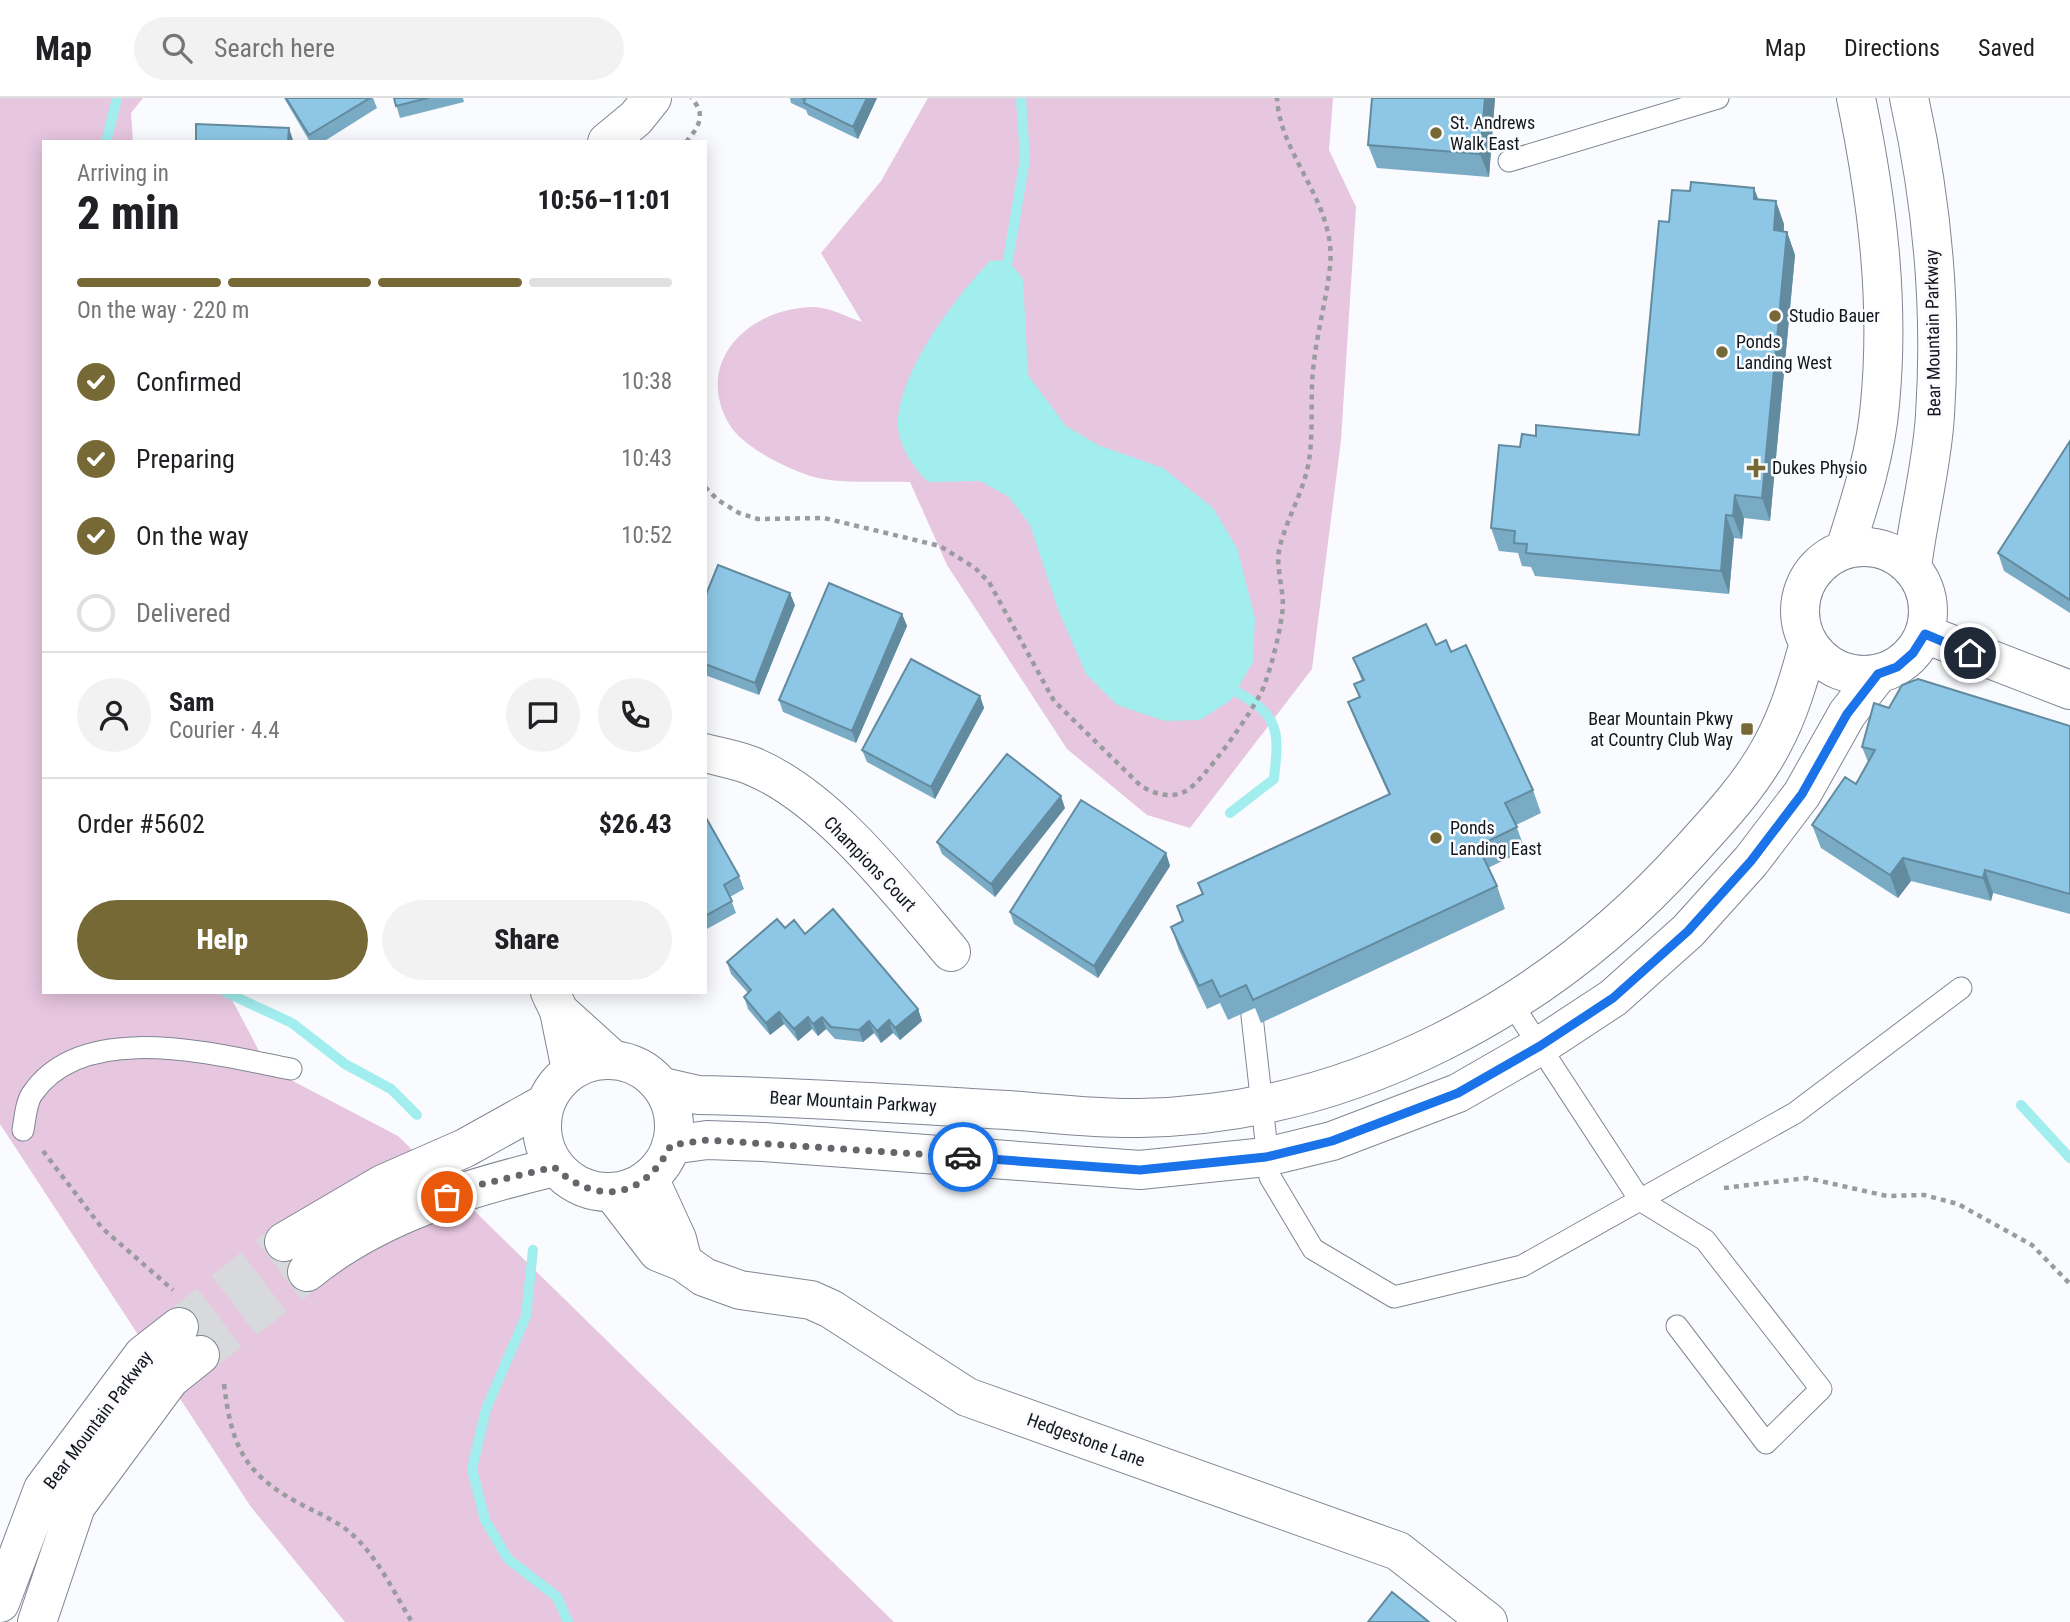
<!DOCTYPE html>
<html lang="en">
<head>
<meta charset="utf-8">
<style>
  body { margin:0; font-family:"Roboto Condensed",sans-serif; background:#f2f2f2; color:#202124; height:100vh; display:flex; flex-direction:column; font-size:26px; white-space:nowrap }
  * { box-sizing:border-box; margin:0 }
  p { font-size:23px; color:#757577 }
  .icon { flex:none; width:38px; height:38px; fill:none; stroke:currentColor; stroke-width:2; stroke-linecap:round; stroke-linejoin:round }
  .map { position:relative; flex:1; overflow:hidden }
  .drawer { position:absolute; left:42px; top:42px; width:665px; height:854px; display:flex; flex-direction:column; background:#fff; border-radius:0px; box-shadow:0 4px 18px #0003 }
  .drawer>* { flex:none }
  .pin { position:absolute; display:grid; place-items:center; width:60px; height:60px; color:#fff; margin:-30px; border:4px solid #fff; border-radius:50%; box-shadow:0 2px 7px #0007 }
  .courier { position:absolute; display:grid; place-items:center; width:70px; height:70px; margin:-35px; border:5px solid #1a73e8; border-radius:50%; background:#fff; color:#222; box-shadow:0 2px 9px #0007 }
  .headline em { font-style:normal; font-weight:800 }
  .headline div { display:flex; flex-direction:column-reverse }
  .headline { display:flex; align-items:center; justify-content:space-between; height:119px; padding:0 35px }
  h1 { font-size:46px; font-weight:800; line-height:52px }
  .bar { display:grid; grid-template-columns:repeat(4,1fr); gap:10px 7px; align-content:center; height:84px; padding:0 35px }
  .bar i { height:9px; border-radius:5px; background:#e0e0e0 }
  .bar .active { background:#776936 }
  .bar p { grid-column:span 4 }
  .line { display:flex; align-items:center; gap:18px; padding:0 35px; border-top:2px solid #e0e0e0 }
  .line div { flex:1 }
  .round { display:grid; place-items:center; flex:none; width:74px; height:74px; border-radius:37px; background:#f2f2f2 }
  ol { padding:0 35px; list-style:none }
  li { display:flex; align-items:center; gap:21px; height:77px }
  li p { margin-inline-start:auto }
  li .icon { padding:7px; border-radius:50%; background:#776936; color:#fff; stroke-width:4 }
  li:last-child { color:#757577 }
  li i { width:38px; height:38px; border:4px solid #e0e0e0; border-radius:50% }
  .action { display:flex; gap:14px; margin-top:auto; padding:14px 35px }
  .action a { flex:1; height:80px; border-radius:42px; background:#776936; color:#fff; font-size:28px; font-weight:800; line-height:80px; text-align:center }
  .action a+a { background:#f2f2f2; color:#202124 }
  header { display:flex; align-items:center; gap:42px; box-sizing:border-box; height:98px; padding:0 35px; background:#fff; border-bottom:2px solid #e0e0e0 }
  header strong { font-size:33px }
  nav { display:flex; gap:38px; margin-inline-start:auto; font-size:24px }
  .search { width:490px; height:63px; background:#f2f2f2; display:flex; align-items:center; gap:18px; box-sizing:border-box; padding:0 24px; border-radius:38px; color:#757577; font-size:26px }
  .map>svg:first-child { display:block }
  .green { fill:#e7c6df }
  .water { fill:#a2edee }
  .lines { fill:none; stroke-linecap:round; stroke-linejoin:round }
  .stream { stroke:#a2edee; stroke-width:10 }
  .tertiary-tunnel { stroke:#d8d9dc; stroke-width:38; stroke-dasharray:38 19; stroke-linecap:butt }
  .service-casing { stroke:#7f8693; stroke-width:23 }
  .minor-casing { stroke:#7f8693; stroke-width:40 }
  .tertiary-casing { stroke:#7f8693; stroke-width:40 }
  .path { stroke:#9a9b9f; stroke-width:4.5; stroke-dasharray:5 5; stroke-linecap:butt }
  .service { stroke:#fff; stroke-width:21 }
  .minor { stroke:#fff; stroke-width:38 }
  .tertiary { stroke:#fff; stroke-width:38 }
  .wall { fill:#79abc5 }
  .shaded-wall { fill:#638ba0 }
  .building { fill:#8dc7e5; stroke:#638ba0; stroke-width:2 }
  .done { stroke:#64666a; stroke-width:7; stroke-dasharray:0 12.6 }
  .route { stroke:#1a73e8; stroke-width:9 }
  .poi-dot { fill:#776936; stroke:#fafbfe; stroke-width:2.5 }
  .labels { text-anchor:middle; stroke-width:5; stroke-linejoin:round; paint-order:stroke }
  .poi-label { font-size:18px; fill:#14161b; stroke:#fafbfe; text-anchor:start }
  .street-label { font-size:18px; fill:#14161b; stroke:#fafbfe }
</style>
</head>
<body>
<header>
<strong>Map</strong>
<div class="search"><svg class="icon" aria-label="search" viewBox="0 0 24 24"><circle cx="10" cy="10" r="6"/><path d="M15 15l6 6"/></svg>Search here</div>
<nav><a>Map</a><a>Directions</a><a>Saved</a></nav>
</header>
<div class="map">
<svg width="2070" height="1524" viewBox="0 0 2070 1524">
  <rect width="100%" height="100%" fill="#fafbfe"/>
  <path class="green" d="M0 0H143L131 15 133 44H44V894H228L268 970 398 1038 894 1524H345L251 1409 0 1026Z
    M928 0H1333L1329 52 1356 109 1341 342 1312 571 1190 730 1147 717 1067 651 947 467 910 384C882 383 839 386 814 379 788 371 742 349 729 326 693 263 749 211 811 209 828 208 847 219 862 224L821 155 881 83Z"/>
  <path class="water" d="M1008 162 1023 181 1028 277 1066 328 1098 347 1163 370 1213 410 1237 450 1255 520 1253 564 1231 602 1200 622 1165 623 1117 607 1086 576 1059 514 1030 427 1009 399 980 383 928 384C910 365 893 341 899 313 907 264 956 198 990 163Z"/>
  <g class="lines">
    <path class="stream" d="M106 44 117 0
      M1008 162 1025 61 1021 0
      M1230 715 1274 681C1279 634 1281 618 1235 593
      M225 894 292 925 345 966 391 991 417 1017
      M2021 1007 2070 1060
      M533 1152 526 1218 486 1311 472 1371 485 1422 508 1461 557 1499 568 1524"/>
    <path class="tertiary-tunnel" d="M179 1229 284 1144
      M200 1257 307 1174"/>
    <defs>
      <path id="service" d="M1509 63 1718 0
        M1512 906 1640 1102 1705 1142 1821 1291 1766 1345 1677 1228
        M1252 918 1270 1079 1313 1151 1394 1199 1522 1168 1795 1015 1961 890
        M23 1032C25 1021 26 1005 32 996 83 920 217 957 291 971"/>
      <path id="minor" d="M607 44 636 20 652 0
        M1925 536 2070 592
        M705 655C720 659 738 662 752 668 828 699 899 793 951 854
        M550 894 559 913 571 972
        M559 913 612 961
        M649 1080 677 1141 683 1164
        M612 1094 658 1154 683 1164 704 1179 740 1192 811 1202 831 1211 967 1299 1398 1453 1488 1524"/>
      <path id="tertiary" d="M1909 0C1932 103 1942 212 1935 317 1932 368 1918 419 1912 470
        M1800 513a64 64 0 1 1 128 0a64 64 0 1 1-128 0Z
        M1845 451C1860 404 1876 355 1880 306 1890 202 1877 102 1856 0
        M542 1028a66 66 0 1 1 132 0a66 66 0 1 1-132 0Z
        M663 989 698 997C801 999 904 1006 1007 1012 1051 1015 1095 1021 1139 1020 1350 1017 1548 910 1687 756 1718 722 1751 687 1772 647 1789 616 1799 581 1808 548
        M671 1047 707 1042 764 1044 1140 1072 1266 1059 1332 1043 1458 995 1540 948 1613 900 1688 833 1751 763 1802 696 1847 616 1878 576
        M284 1144 383 1086 465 1050 544 1006
        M307 1174C378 1116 468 1090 554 1069
        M0 1505 43 1391 143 1257 179 1229
        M37 1524 76 1408 170 1281 200 1257"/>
    </defs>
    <use href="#service" class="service-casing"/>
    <use href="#minor" class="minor-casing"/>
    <use href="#tertiary" class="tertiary-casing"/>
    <path class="path" d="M686 44C699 29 707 16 691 0
      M705 389 718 402 739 415 758 421 824 420 940 448 975 470 989 484 1054 603 1141 688C1155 696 1170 701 1186 693 1203 684 1257 608 1264 588 1272 566 1279 539 1282 516 1286 494 1274 471 1280 448 1287 421 1302 396 1308 368 1314 338 1310 304 1313 273 1316 238 1326 204 1330 169 1337 105 1280 59 1277 0
      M43 1053 102 1130 173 1192
      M1724 1090 1807 1080 1887 1098 1924 1097 1958 1106 2032 1147 2070 1186
      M224 1286C231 1344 242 1374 295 1403 313 1413 331 1420 347 1432 376 1455 393 1493 412 1524"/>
    <use href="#service" class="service"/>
    <use href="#minor" class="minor"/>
    <use href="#tertiary" class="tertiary"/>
  </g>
  <path class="wall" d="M284 0H373L377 10 323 44H310Z
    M394 0H463L464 4 400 20Z
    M790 0H877L858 41 808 17 806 12 791 5Z
    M1495 0 1489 79 1377 70 1368 47Z
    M1758 101 1784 126V134H1787L1795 157 1770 423 1744 420 1742 441 1734 440 1729 496 1535 478 1531 469 1522 468 1518 455 1499 453 1491 430 1520 349 1536 338 1639 337 1669 124Z
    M2070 343V515L2004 473 1998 455Z
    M705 499 795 507 759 597 705 577Z
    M902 516 907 528 856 645 783 614 779 602Z
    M1436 547 1451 554 1533 692 1541 715 1516 727 1525 752 1488 770 1497 788 1505 811 1261 925 1255 910 1228 922 1220 905 1207 911 1179 852 1171 829 1182 823 1177 808 1202 796 1198 785 1389 697 1357 627 1348 604 1359 599 1354 586 1362 583 1353 560Z
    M980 598 984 610 935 701 867 664 862 652Z
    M1889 610 2070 628V816L1993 795 1991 803 1911 783 1898 800 1821 750 1812 727 1856 686 1868 664 1862 649Z
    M1065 710 995 799 942 756 937 744Z
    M705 718 739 778 744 791 730 799 736 815 705 832Z
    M1166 755 1170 768 1098 880 1014 826 1010 814Z
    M785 830 805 836 918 911 922 923 900 942 893 935 881 945 874 935 863 944 835 941 826 931 818 938 812 931 798 943 784 926 770 937 748 911 744 899 748 895 731 876 727 864Z"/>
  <path class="shaded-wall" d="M867 0H877L858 41 853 29Z
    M1485 0H1495L1489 79 1480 56Z
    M289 30 293 42V44H288Z
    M1754 90 1763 113 1754 101Z
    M1776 103 1784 126 1782 156 1774 132Z
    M1787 134 1795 157 1770 423 1762 400Z
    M1735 397 1744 420 1742 441 1733 418Z
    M1726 417 1734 440 1729 496 1721 473Z
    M790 495 795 507 759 597 755 585Z
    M902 516 907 528 856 645 852 633Z
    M980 598 984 610 935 701 931 689Z
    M1061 698 1065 710 995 799 991 786Z
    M1166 755 1170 768 1098 880 1094 868Z
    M1903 760 1911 783 1898 800 1890 777Z
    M1985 772 1993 795 1991 803 1983 780Z
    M918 911 922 923 900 942 895 930Z
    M779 914 784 926 770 937 766 925Z
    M808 919 812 931 798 943 794 931Z
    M822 919 826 931 818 938 813 926Z
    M889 922 893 935 881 945 877 933Z
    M869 923 874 935 863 944 859 932Z"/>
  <path class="building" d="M286 0H370L309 37Z
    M394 0H428L396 8Z
    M802 0H867L853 29 804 5 805 2Z
    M1372 0H1485L1480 56 1368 47Z
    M196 26 289 30 288 44H196Z
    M1691 84 1754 90V101L1776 103 1774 132 1787 134 1762 400 1735 397 1733 418 1726 417 1721 473 1526 455 1527 446 1514 445 1515 433 1491 430 1499 347 1520 349 1522 336 1536 338V327L1639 337 1659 123 1669 124 1672 92 1690 93Z
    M2070 343V502L1998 455Z
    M718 467 790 495 755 585 705 566V499Z
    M829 485 902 516 852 633 779 602Z
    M1426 526 1436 547 1446 542 1451 554 1466 547 1533 692 1505 705 1517 729 1478 748 1497 788 1253 902 1246 887 1220 899 1212 882 1199 888 1171 829 1183 823 1177 808 1203 796 1198 785 1390 696 1348 604 1360 599 1354 586 1364 582 1353 560Z
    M911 561 980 598 931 689 862 652Z
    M1918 581 2070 628V796L1985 772 1983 780 1903 760 1890 777 1812 727 1845 679 1856 686 1875 652 1862 649 1874 605 1889 610 1902 587Z
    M1007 656 1061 698 991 786 937 744Z
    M1081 702 1166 755 1094 868 1010 814Z
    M705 718 739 778 724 787 732 803 705 818Z
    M833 811 918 911 895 930 889 922 877 933 869 923 859 932 831 929 822 919 813 926 808 919 794 931 779 914 766 925 744 899 751 892 727 864 777 821 785 830 794 822 805 836Z
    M1392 1494 1429 1524H1368Z"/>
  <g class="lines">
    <path class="done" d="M447 1099 470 1089 554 1069C598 1109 645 1100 671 1047L708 1042 963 1059"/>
    <path class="route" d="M963 1059 1140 1072 1266 1059 1332 1043 1458 995 1540 948 1613 900 1688 833 1751 763 1802 696 1847 616 1878 576 1897 569 1913 555 1925 536 1970 555"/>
  </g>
  <g class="poi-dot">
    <circle cx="1436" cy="35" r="7"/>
    <circle cx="1775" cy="218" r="7"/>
    <circle cx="1722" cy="254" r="7"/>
    <path d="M1752.5 359.5h7v7h7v7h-7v7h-7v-7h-7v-7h7z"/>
    <rect x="1740" y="624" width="14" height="14" rx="3.5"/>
    <circle cx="1436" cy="740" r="7"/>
  </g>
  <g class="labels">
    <g class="poi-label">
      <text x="1450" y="31">St. Andrews<tspan x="1450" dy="21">Walk East</tspan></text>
      <text x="1789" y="224">Studio Bauer</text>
      <text x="1736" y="250">Ponds<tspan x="1736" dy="21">Landing West</tspan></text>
      <text x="1772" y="376">Dukes Physio</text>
      <text x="1733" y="627" text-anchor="end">Bear Mountain Pkwy<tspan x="1733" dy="21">at Country Club Way</tspan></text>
      <text x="1450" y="736">Ponds<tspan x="1450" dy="21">Landing East</tspan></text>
    </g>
    <g class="street-label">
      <text transform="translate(1933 235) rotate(-91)" y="6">Bear Mountain Parkway</text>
      <text transform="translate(870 766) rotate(46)" y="6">Champions Court</text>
      <text transform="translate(853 1004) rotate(3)" y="6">Bear Mountain Parkway</text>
      <text transform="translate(98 1322) rotate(-53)" y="6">Bear Mountain Parkway</text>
      <text transform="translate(1086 1342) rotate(20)" y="6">Hedgestone Lane</text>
    </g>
  </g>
</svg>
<div class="pin" style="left:447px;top:1099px;background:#ea580c"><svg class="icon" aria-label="bag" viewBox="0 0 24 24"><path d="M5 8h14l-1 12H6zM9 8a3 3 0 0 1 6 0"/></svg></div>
<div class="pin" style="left:1970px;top:555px;background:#1f2937"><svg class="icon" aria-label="home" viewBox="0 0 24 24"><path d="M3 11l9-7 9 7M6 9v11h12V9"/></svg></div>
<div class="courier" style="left:963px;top:1059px"><svg class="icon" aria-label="car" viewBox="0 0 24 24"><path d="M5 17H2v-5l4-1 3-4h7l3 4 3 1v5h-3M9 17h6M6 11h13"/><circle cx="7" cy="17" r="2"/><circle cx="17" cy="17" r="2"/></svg></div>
<section class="drawer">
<div class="headline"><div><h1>2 min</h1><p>Arriving in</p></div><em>10:56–11:01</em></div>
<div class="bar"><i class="active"></i><i class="active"></i><i class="active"></i><i></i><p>On the way · 220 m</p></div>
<ol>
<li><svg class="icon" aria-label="check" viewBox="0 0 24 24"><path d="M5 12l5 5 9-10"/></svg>Confirmed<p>10:38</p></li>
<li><svg class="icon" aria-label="check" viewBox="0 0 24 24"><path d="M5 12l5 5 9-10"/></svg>Preparing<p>10:43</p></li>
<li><svg class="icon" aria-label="check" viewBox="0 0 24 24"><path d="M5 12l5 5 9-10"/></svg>On the way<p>10:52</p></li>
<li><i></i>Delivered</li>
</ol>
<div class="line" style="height:126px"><a class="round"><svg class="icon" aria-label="person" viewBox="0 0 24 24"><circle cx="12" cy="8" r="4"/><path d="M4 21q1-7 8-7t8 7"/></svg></a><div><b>Sam</b><p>Courier · 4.4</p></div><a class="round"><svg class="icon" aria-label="chat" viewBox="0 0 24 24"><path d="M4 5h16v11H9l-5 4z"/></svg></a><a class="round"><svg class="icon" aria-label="phone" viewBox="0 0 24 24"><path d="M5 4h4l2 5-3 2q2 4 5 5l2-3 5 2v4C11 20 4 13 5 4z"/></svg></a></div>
<div class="line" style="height:91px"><div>Order #5602</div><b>$26.43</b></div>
<div class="action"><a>Help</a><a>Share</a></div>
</section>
</div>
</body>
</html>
